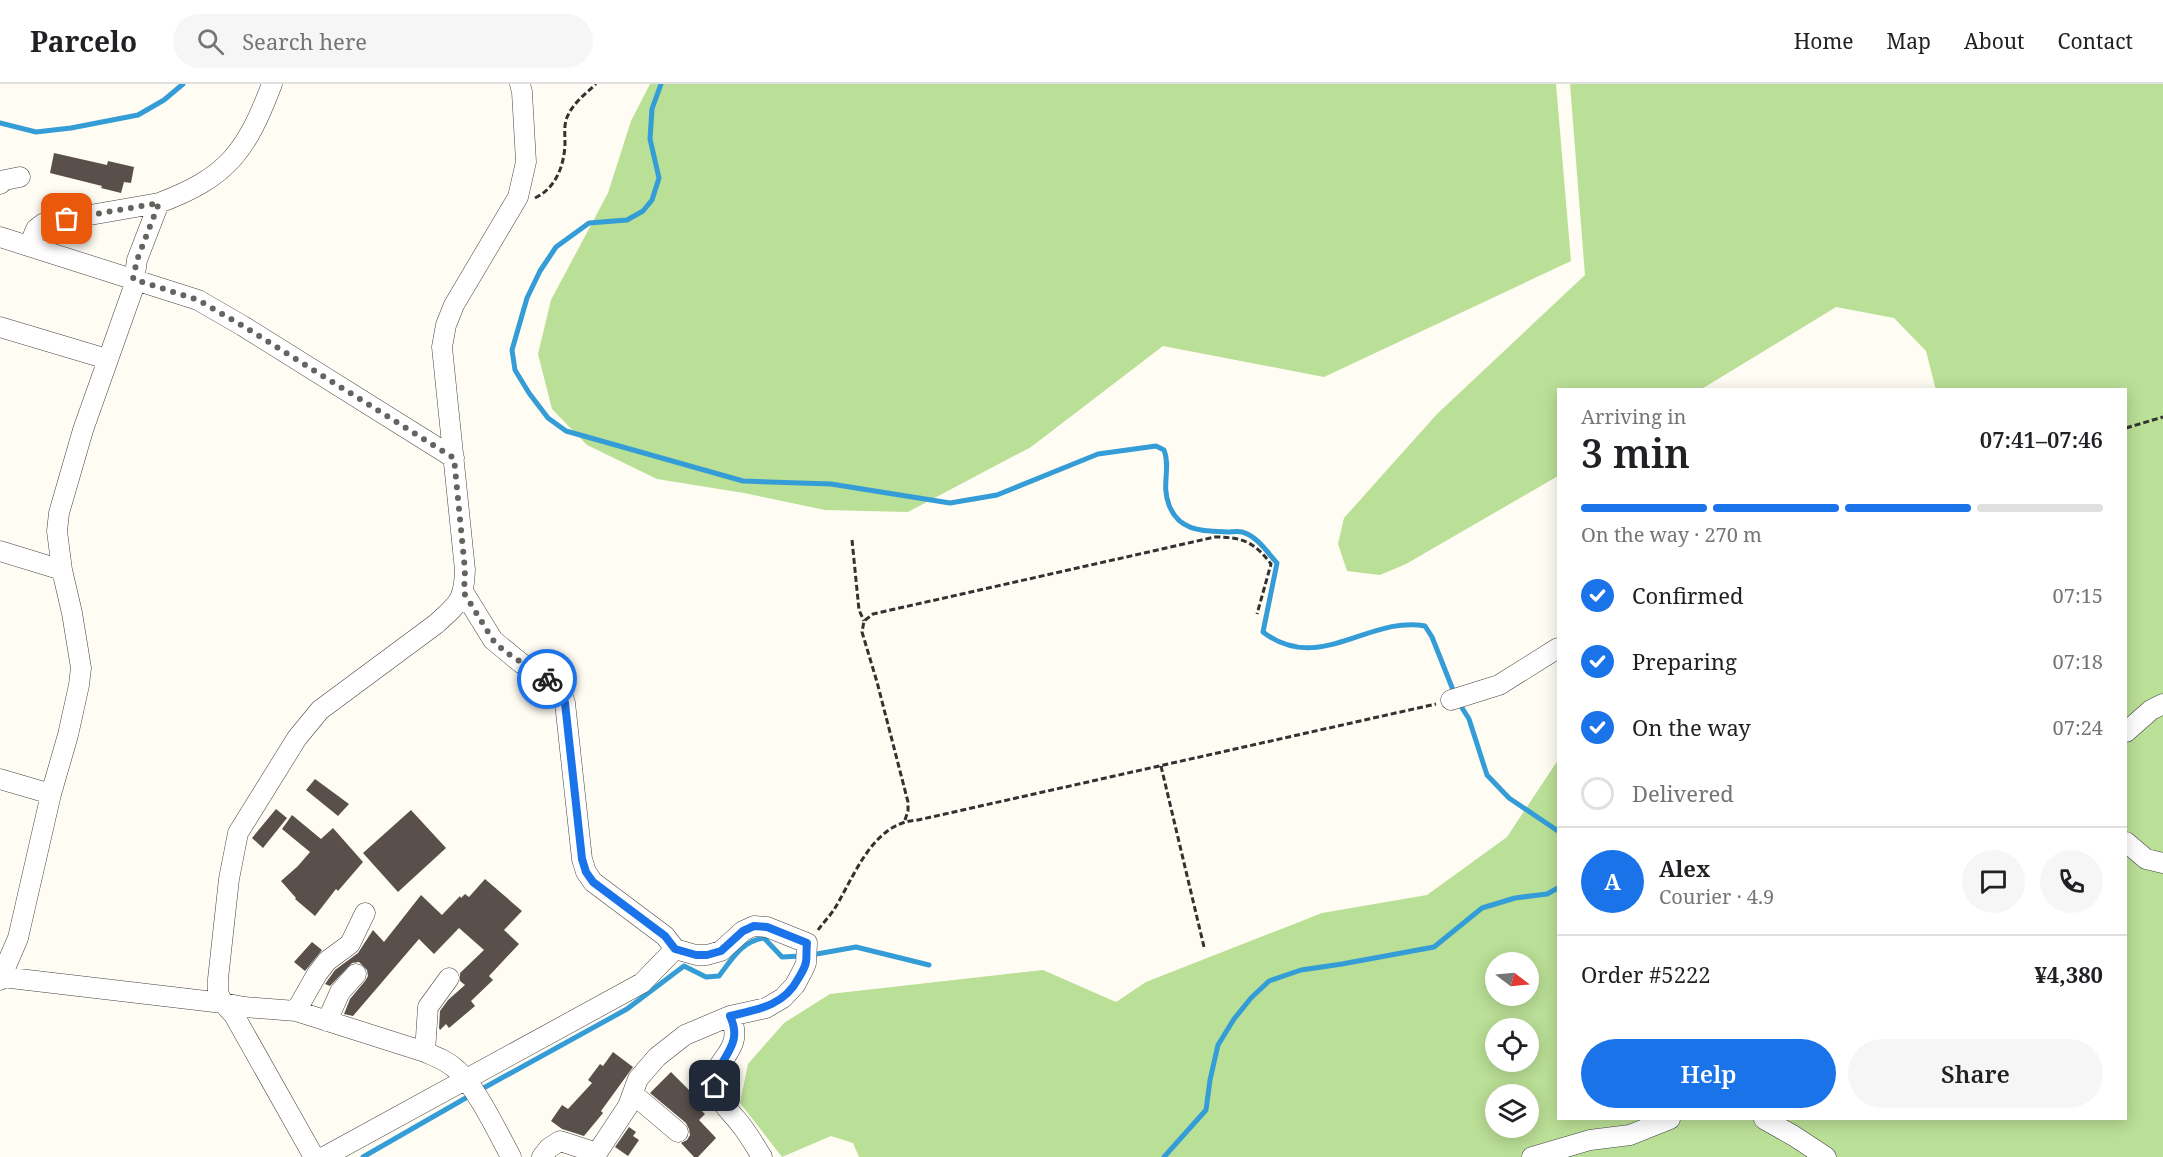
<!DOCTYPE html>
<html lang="en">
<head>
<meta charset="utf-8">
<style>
  body { margin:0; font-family:"Noto Serif",serif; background:#f6f6f6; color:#202124; height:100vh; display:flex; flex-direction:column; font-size:22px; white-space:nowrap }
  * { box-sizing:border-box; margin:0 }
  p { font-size:20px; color:#757577 }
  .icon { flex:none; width:33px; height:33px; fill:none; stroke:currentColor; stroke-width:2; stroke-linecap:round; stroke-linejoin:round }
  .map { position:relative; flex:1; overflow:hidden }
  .sheet { position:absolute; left:1557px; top:304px; width:570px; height:732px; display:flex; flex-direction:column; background:#fff; border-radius:0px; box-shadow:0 3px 15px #0003 }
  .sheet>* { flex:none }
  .needle { width:39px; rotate:106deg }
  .fabs { position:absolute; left:1485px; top:868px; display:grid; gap:12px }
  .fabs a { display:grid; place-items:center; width:54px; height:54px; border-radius:50%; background:#fff; box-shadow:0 3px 15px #0003; font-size:30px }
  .pin { position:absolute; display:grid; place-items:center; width:51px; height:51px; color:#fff; margin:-26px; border-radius:12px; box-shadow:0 3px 9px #0006 }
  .courier { position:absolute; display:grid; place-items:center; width:60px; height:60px; margin:-30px; border:4px solid #1a73e8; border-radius:50%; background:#fff; color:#222; box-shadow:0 2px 8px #0007 }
  .overview em { font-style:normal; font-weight:600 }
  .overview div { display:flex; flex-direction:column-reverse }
  .overview { display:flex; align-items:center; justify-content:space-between; height:102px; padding:0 24px }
  h1 { font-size:39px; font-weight:600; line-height:45px }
  .bar { display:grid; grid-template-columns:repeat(4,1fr); gap:9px 6px; align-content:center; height:72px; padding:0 24px }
  .bar i { height:8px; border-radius:4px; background:#e0e0e0 }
  .bar .on { background:#1a73e8 }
  .bar p { grid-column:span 4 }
  .line { display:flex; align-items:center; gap:15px; padding:0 24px; border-top:2px solid #e0e0e0 }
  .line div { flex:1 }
  .round { display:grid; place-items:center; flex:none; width:63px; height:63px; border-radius:32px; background:#f6f6f6 }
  ol { padding:0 24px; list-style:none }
  li { display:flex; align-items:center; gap:18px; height:66px }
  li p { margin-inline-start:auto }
  li .icon { padding:6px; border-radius:50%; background:#1a73e8; color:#fff; stroke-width:4 }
  li:last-child { color:#757577 }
  li i { width:33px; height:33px; border:3px solid #e0e0e0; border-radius:50% }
  .primary-button { display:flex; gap:12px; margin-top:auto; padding:12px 24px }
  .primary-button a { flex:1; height:69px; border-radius:36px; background:#1a73e8; color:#fff; font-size:24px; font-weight:600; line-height:69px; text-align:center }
  .primary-button a+a { background:#f6f6f6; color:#202124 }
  header { display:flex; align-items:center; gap:36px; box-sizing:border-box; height:84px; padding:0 30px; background:#fff; border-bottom:2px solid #e0e0e0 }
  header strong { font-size:28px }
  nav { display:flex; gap:33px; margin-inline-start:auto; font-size:21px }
  .search { width:420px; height:54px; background:#f6f6f6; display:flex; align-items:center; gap:15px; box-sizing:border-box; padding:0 21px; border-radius:33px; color:#757577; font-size:22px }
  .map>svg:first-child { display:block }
  .forest { fill:#badf96; fill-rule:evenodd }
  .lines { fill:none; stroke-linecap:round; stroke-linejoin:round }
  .stream { stroke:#349dd7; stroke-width:5 }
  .building { fill:#59504b }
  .minor-casing { stroke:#434343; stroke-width:21 }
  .path { stroke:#323232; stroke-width:3; stroke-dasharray:6 3; stroke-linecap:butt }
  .minor { stroke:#fff; stroke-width:20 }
  .done { stroke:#64635f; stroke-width:6; stroke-dasharray:0 10.8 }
  .route { stroke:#1a73e8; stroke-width:8 }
</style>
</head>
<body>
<header>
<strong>Parcelo</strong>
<div class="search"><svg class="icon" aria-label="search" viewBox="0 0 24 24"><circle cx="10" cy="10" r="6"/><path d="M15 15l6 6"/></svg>Search here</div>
<nav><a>Home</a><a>Map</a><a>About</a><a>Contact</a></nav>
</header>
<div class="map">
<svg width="2163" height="1073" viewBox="0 0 2163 1073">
  <rect width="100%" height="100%" fill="#fffcf3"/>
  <path class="forest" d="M650 0H1556L1571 177 1324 293 1163 262 1031 363 908 428 825 426 744 409 657 395 587 361 552 325 538 270 551 216 608 109 631 37Z
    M1570 0H2163V1073H859L853 1059 831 1052 782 1073 740 1019 748 980 784 939 830 910 1043 886 1116 918 1146 898 1322 829 1427 811 1507 753 1558 676V1035H2126V306H1936L1926 267 1894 234 1836 223 1700 306H1558V392L1406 480 1380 491 1347 487 1338 460 1344 434 1437 330 1585 191ZM1496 879H1528V912H1496ZM1496 945H1528V978H1496ZM1496 1011H1528V1044H1496Z"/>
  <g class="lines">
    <path class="stream" d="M661 0 652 25 650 55 659 94 652 116 643 127 627 136 589 139 556 163 540 187 527 214 512 266 515 286 529 309 548 334 566 347 743 397 831 400 950 419 997 411 1098 370 1156 362 1164 366C1171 383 1161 401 1169 421 1179 448 1204 447 1228 448 1232 448 1238 447 1242 448 1257 452 1267 468 1277 479L1263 548C1319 591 1370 531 1425 542L1432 553 1455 611
      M0 39 36 48 71 44 138 31 164 16 183 0
      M1459 619 1469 635 1487 691 1509 714 1558 747
      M811 871 856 863 929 881
      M480 1006 627 925 684 882 706 893 719 892C732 875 742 857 764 854L782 873 801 872
      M363 1073 471 1011
      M1164 1073 1206 1026 1210 996 1218 961 1234 935 1251 914 1269 897 1301 886 1342 880 1434 863 1482 824 1515 814 1547 810 1558 804"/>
  </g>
  <path class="building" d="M54 69 107 81 108 77 134 83 131 99 124 98 121 109 101 104 102 102 50 89Z
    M315 695 349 720 338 732 306 706Z
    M276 725 287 734 263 764 252 754Z
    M411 726 446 764 398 808 363 769Z
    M292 731 321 755 333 744 363 778 338 807 336 805 315 832 295 815 296 814 281 797 298 782 310 768 282 745Z
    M485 795 522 827 504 846 519 860 489 892 493 896 471 917 475 922 449 944 446 940 440 946 439 944 440 927 448 916 465 901 460 897V889L484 866 459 844 434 870 419 855 353 932 344 930 350 915 365 897 368 892 367 886 359 878 352 879 330 902 325 900 335 886 358 869 373 846 384 858 421 811 442 831 460 812 461 814 465 810 469 813Z
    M312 858 322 866 305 887 294 878Z
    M613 968 633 983 601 1027 603 1029 584 1052 562 1045 551 1037 562 1021 568 1025 592 999 588 996 600 980 603 982Z
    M671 988 697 1014 693 1018 705 1030 699 1036 716 1054 698 1073H694L681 1059 687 1056 690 1051 689 1045 686 1039 650 1009Z
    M629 1043 636 1048 633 1052 639 1056 628 1072 615 1063Z"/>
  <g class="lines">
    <defs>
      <path id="minor" d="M0 100 5 96 20 93
        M0 153 198 216 243 242 454 374
        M29 162 36 145 44 139 159 119
        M0 243 107 275
        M0 467 62 486
        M464 509 493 556 521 579 555 600 561 607 565 619 582 775 586 788 593 798 665 852 675 865 696 871H707L721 867 743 847 754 842 767 843 807 859 806 879 803 886 795 901 783 914 766 924 730 932 685 951 657 973 638 995 628 1022 597 1069 560 1057 549 1064 542 1073
        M1451 616 1499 601 1558 564
        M2126 648 2151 626 2163 620
        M0 695 51 710
        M2126 758 2146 775 2163 779
        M2 893 223 919 244 923 296 927 425 968C436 973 448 977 457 986 476 1003 498 1049 511 1073
        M0 896 18 854 51 710 68 651 79 601 81 584 72 529 62 486 57 447 59 429 83 346 133 205 137 176 159 119C228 93 246 68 272 0
        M296 927 317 890 327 877 350 860 365 829
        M730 932C747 968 710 975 715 1002 717 1017 733 1030 741 1041 749 1051 755 1062 762 1073
        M327 937 340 908 356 890
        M425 968 428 923 449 894
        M633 1010 678 1048
        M1764 1035 1794 1052 1826 1073
        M314 1073 234 931 223 919 218 909V895L229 795 238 749 297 654 320 626 436 540C458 520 464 517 465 486L442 263 446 241 454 221 518 113 526 78 522 8 520 0
        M324 1073 642 899 675 865
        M1532 1073 1590 1056 1630 1051 1670 1035"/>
    </defs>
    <use href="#minor" class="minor-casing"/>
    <path class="path" d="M535 114C556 104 564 82 565 60 565 52 564 44 566 36 571 21 584 11 596 0
      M2126 344 2163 333
      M852 456 859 526 864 537
      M1161 682 1204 863
      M905 736 908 727V718L877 598 862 548 864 537 873 530 1215 453C1243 453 1254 458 1271 480L1257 530
      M818 846C823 839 830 832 835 824 855 791 873 738 918 736L1436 620"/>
    <use href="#minor" class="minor"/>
  </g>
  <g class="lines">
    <path class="done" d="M67 135 159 119 137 176 133 195 198 216 243 242 454 374 465 486 464 509 493 556 504 567 547 595"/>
    <path class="route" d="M547 595C558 601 561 607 565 619L582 775 586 788 593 798 665 852 675 865 696 871H707L721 867 743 847 754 842 767 843 807 859C806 866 807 872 806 878 805 884 801 890 798 895 784 922 756 926 730 932 745 964 716 973 715 1002"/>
  </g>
</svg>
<div class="fabs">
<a><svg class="needle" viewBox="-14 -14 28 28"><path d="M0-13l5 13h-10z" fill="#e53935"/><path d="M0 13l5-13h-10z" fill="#757577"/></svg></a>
<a><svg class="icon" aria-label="locate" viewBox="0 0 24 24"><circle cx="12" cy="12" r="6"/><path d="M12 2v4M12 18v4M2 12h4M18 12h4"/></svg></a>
<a><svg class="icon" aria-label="layers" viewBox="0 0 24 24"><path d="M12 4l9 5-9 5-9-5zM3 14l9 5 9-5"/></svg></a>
</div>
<div class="pin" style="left:67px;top:135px;background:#ea580c"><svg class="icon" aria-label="bag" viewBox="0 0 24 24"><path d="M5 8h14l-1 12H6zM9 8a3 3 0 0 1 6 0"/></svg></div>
<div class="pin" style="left:715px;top:1002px;background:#1f2937"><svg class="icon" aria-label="home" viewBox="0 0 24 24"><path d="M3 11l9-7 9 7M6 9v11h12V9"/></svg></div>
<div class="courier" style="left:547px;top:595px"><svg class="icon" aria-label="bike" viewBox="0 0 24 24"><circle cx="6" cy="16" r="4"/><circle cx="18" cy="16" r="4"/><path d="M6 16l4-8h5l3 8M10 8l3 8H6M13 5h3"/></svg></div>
<section class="sheet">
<div class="overview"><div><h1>3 min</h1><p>Arriving in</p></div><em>07:41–07:46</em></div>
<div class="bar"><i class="on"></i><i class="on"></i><i class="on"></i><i></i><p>On the way · 270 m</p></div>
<ol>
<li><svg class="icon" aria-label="check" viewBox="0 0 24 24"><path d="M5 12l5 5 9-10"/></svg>Confirmed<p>07:15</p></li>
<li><svg class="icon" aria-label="check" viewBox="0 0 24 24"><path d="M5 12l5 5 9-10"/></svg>Preparing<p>07:18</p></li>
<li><svg class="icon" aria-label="check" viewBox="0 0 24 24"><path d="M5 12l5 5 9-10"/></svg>On the way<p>07:24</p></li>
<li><i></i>Delivered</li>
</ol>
<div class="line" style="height:108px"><b class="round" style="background:#1a73e8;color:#fff">A</b><div><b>Alex</b><p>Courier · 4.9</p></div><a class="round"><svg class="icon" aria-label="chat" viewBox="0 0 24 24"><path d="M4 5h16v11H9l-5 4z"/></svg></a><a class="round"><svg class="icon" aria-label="phone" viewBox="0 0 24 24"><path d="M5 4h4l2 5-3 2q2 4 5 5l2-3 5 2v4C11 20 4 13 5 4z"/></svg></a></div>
<div class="line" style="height:78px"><div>Order #5222</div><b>¥4,380</b></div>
<div class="primary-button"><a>Help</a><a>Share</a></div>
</section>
</div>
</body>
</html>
